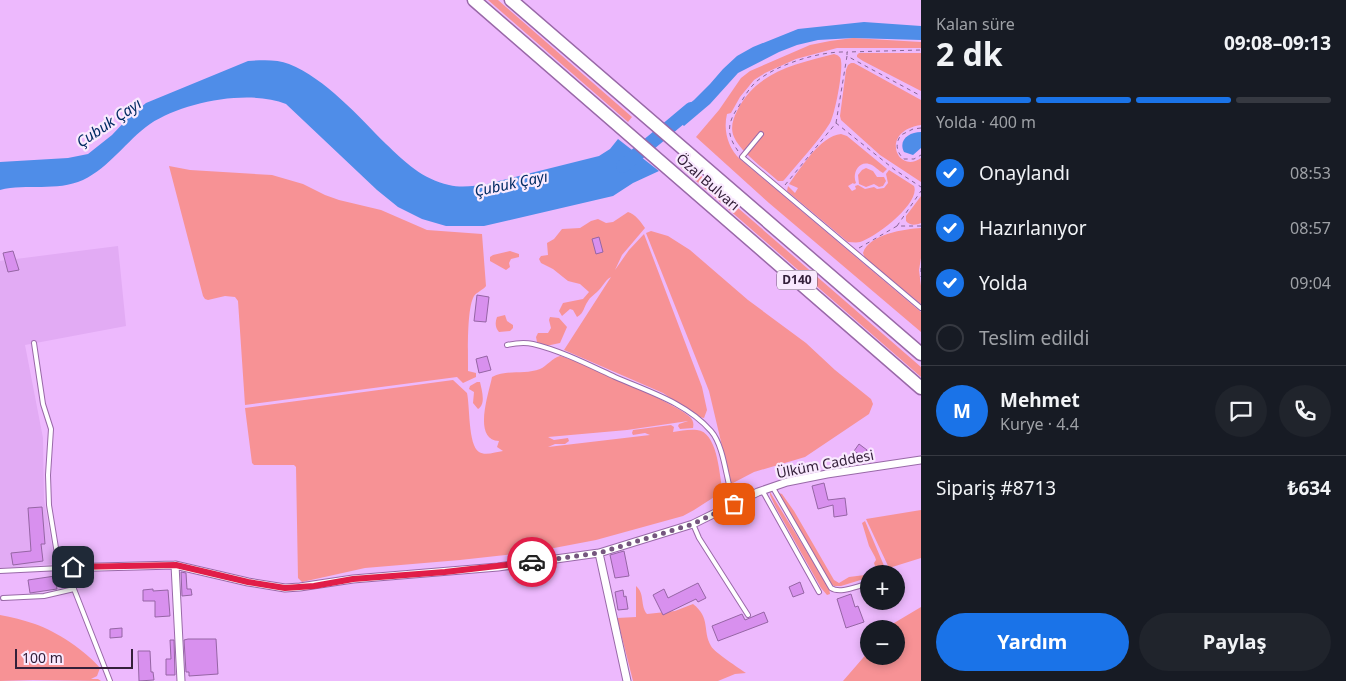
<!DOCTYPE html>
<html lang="tr">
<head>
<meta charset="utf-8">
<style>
  body { margin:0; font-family:"Noto Sans",sans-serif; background:#20242c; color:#f1f3f6; height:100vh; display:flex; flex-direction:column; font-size:19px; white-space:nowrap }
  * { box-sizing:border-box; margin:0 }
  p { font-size:16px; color:#9ea1a6 }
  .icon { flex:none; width:28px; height:28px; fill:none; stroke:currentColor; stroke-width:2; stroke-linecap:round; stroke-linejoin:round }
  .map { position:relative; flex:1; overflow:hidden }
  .sheet { display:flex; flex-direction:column; background:#171b24; width:425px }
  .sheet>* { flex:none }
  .fabs { position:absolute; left:860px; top:565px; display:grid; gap:10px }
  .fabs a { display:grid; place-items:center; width:45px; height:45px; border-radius:50%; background:#171b24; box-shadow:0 2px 8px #0003; font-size:25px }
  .scale { position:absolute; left:15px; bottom:12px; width:118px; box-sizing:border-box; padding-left:5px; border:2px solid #34203a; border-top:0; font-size:14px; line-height:18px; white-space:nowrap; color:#34203a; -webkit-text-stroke:4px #f9e9fe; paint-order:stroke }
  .pin { position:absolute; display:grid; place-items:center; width:42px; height:42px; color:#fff; margin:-21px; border-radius:10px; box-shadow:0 2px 8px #0006 }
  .courier { position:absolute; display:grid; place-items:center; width:50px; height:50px; margin:-25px; border:4px solid #e11d48; border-radius:50%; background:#fff; color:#222; box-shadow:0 1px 6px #0007 }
  .summary em { font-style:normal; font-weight:700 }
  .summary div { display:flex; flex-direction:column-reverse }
  .summary { display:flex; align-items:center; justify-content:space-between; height:85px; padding:0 15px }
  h1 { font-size:32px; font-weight:700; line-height:38px }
  .bar { display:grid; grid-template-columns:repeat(4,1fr); gap:8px 5px; align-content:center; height:60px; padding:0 15px }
  .bar i { height:6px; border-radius:4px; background:#363941 }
  .bar .active { background:#1a73e8 }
  .bar p { grid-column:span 4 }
  .line { display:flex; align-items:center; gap:12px; padding:0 15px; border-top:1px solid #363941 }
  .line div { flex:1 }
  .round { display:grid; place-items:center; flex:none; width:52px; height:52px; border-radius:26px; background:#20242c }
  ol { padding:0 15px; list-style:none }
  li { display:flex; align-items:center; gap:15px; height:55px }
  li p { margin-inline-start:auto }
  li .icon { padding:5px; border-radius:50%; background:#1a73e8; color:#fff; stroke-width:4 }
  li:last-child { color:#9ea1a6 }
  li i { width:28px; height:28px; border:2px solid #363941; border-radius:50% }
  .primary-button { display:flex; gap:10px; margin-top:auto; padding:10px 15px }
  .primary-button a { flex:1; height:58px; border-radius:30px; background:#1a73e8; color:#fff; font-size:20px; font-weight:700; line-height:58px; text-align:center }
  .primary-button a+a { background:#20242c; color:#f1f3f6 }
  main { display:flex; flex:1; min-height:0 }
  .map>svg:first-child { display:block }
  .built { fill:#e2abf4 }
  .green { fill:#f79295 }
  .water { fill:#4f8de8 }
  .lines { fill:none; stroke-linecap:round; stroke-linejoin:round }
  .river { stroke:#4f8de8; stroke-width:14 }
  .building { fill:#d890ee; stroke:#9565a4 }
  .lane-casing { stroke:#9969a8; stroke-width:6 }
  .street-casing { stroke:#9969a8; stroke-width:9 }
  .highway-casing { stroke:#9969a8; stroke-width:15 }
  .path { stroke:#8a6795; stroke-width:1; stroke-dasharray:4 4; stroke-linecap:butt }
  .lane { stroke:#fff; stroke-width:4 }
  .street { stroke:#fff; stroke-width:7 }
  .highway { stroke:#fff; stroke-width:12 }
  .done { stroke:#75567e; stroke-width:5; stroke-dasharray:0 9 }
  .route { stroke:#e11d48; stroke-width:6 }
  .labels { text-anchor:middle; stroke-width:4.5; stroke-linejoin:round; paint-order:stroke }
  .shield { fill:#f9e9fe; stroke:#6f5c75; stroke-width:1 }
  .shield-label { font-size:12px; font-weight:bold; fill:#34203a }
  .street-label { font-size:14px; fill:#34203a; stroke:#f9e9fe }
  .water-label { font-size:15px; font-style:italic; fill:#022b63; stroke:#f9e9fe }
</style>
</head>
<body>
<main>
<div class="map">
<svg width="921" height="681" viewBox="0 0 921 681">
  <rect width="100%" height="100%" fill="#edb9fd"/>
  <path class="built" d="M118 246 126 326 25 345 43 438 44 499 55 564 0 568V261Z"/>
  <path class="green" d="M488 0H498L632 117 628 122Z
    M853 38 921 42V48H837L796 59 765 73 754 80 740 97 731 113 727 114C723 130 728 148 740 159L921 312V332L769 203 696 137 719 110 741 78 750 71 810 45 830 41Z
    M859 53H921V91L863 61 857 57V55Z
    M834 54C838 55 841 57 841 61 843 72 835 114 830 123 818 142 799 162 785 179L783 181H778C765 169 741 153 734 137 730 128 733 119 737 111 756 72 795 64 834 54Z
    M851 63H854L921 100V125C879 131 897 175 921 158V182L880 155 841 120 840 116 846 70 848 65Z
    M841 134 847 136 887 169 883 173C879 171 874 165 869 164 858 161 852 174 856 183L854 184 853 183 848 186 852 191 856 189 855 186 858 185 865 189 874 187 877 189 884 188 888 183 886 174 889 170 914 186C921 203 875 238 860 242 856 243 852 242 848 242L787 191 788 186 795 193 798 188 789 184C801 168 820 136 841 134Z
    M685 162 921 367V377L681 168Z
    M169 166 190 170 272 175 303 184 325 195 339 200 381 210 427 230 482 234 486 286C483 290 477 292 474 296 467 308 468 348 468 364V371L476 373V377L463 383 457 377 245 405 238 301 235 297 225 296 208 300 205 299 203 296Z
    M866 168 873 171 877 177H884L886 181 883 186 879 187 874 184 866 187 859 184 858 175 862 170Z
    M921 196V223C916 225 910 226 906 221V216Z
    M628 212C635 214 641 222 645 228L622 255 615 270 629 250 644 234 702 387 707 410 704 418 699 417 663 393 564 350 611 277C604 281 603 287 597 292 594 295 590 297 588 301 583 308 585 312 577 317L573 310 570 309 562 316 559 311 563 303 583 299 589 292 580 284 568 281 553 269 541 263 539 259 541 256 548 255 547 243 554 239 562 229 580 228 591 221 598 219 606 223 613 222Z
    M921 228V258L919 270 921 286V304L865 258 863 253C869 234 905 229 921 228Z
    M651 231 668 236 690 250 748 300 806 343 835 370 871 399 873 404 869 414 805 457 754 472 731 484 709 391 646 233Z
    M510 251 519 254V257L511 259 509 263 510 267 506 270 490 261V257L493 255Z
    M505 315 507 321 513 325V328L510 331 499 332C495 328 495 322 497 317Z
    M550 317 559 318 567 327 560 343 546 346 537 342 536 337 538 333H548L551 328 549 320Z
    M560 356C578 360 679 405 690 417 693 420 694 423 693 428L680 429 678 426 679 424 688 421 627 430 548 437 554 440 568 438 569 441 565 444H555L548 447 650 435 645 433 633 435 632 433 633 430 671 425 674 427 673 432C681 431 689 429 697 430 717 432 719 471 722 487V492L694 510 683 516 596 540 533 552 460 560 365 568 302 582 298 578 296 467 294 465H254L252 463 245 408 453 380 467 393C470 406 468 445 479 452 485 456 496 452 503 451L497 447 499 441C472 440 489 393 492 377 507 369 525 375 540 369 547 366 552 358 560 356Z
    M477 382H480C482 391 486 404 478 409L473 403 474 392 469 389 470 386Z
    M770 492 825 581 829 588 830 594 827 595 821 588 775 506 770 495Z
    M779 493 782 494 794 511 834 580 839 583 849 577 865 575 867 578 841 586H834L831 584 779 496Z
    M921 510V558L889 568 866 519Z
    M865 521 885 568 882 570 876 569 874 563 876 560 875 557 869 546 863 526 862 523Z
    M636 586C645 593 640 606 647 614L675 611 693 604C711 618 702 630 711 646 715 653 739 668 746 673L735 674 718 681H633L617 618 636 617Z
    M921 607V681H843L869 651V656H896V629H884Z
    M0 615C12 617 23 620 35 624 56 631 86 651 100 668L97 676 91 679H98L101 681 33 680 0 681Z"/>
  <path class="water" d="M864 22 921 26V40L853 38 818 40 797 45 779 52 738 73 710 104 684 126 673 116 694 100 710 84 723 69 737 56 753 47 798 29Z
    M248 61C261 60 277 59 289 64 326 79 358 116 386 144 405 162 422 179 449 185 461 188 475 186 487 184L599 156 610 149 618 139 659 171 633 183 613 196 484 226H446L422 219 398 207 377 190 286 104C249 89 183 102 150 124 126 141 110 167 83 180 56 192 27 183 0 190V162L68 158 88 154 112 135 129 117 146 103Z
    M921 132V148L913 155 904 152C898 140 909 132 921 132Z"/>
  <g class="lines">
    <path class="river" d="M623 166 691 109"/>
  </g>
  <path class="building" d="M599 237 603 252 596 254 592 239Z
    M13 251 19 270 8 272 3 253Z
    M477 295 489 297 486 322 474 321Z
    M487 356 491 370 479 373 476 359Z
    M859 444 867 450 863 457 854 451Z
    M824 483 828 500 845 498 847 515 834 517 833 505 818 509 812 486Z
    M42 507 45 544H41L43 561 13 565 11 553 31 551 28 508Z
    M624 551 629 576 615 578 610 555Z
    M181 572 186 573 187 589H191L192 595 182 596Z
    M55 576 57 589 30 593 28 580Z
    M800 582 804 593 793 597 789 587Z
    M698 583 706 598 698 602 696 599 663 615 653 595 664 589 668 598Z
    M153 589V591L168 590 170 616 155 617V601H143V590Z
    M623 590 624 597 626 596 628 609 618 610 615 592Z
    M851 594 855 607 858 606 864 622 846 628 837 599Z
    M764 612 768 622 718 641 712 626 742 614 745 620Z
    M122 628V637L110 638V629Z
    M188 639H216L218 674 189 676V672H186L184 640Z
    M170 640H174L175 675H166V659H171Z
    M138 651H150L151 672H153L154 680 139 681Z"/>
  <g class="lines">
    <defs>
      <path id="lane" d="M761 134 742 157 921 308
        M507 345C516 343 524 342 533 344 562 351 589 365 615 377 647 391 687 403 711 431 725 447 726 482 734 503
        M772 486 831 588C840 594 857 586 867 584
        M762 490 819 592
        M693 524 699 538 748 615
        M73 568 74 589 110 681
        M0 571 61 568 57 554 49 505 48 475 51 429 43 404 34 343
        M3 598 44 596 74 589"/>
      <path id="street" d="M599 553 627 681
        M175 565 181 681
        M61 568 175 565 248 582 285 588 300 587 353 579 498 567 599 553 693 524 758 492 787 482 827 474 921 460"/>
      <path id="highway" d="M474 0 921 388
        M511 0 921 354"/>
    </defs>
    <use href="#lane" class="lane-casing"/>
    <use href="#street" class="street-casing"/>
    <use href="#highway" class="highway-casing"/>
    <path class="path" d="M847 55V52L921 50
      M836 123 847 56 921 96
      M921 128 913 129 901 135C895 143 896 152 904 159H914L921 155
      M738 151C726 134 727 123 739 106 744 97 749 88 757 81 778 64 820 51 847 52
      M785 185 836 123 895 170 921 187
      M897 226 921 191
      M859 248 897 226H921
      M921 268V277"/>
    <use href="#lane" class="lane"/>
    <use href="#street" class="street"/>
    <use href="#highway" class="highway"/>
  </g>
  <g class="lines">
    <path class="done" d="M532 562 599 553 693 524 734 504"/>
    <path class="route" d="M73 567 176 565 248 582 285 588 314 586 353 579 445 572 532 562"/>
  </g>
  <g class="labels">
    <rect class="shield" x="777" y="270.5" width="40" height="19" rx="4"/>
    <g class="shield-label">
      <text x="797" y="284">D140</text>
    </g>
    <g class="street-label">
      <text transform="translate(708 182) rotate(41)" y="5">Özal Bulvarı</text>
      <text transform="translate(825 464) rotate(-11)" y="5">Ülküm Caddesi</text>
    </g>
    <g class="water-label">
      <text transform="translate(109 123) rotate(-34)" y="5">Çubuk Çayı</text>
      <text transform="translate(511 184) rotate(-12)" y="5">Çubuk Çayı</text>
    </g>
  </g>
</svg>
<div class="fabs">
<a>+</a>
<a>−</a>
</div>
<div class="scale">100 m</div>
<div class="pin" style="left:734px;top:504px;background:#ea580c"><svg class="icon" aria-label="bag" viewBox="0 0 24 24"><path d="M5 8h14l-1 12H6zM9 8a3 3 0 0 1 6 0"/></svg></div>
<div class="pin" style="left:73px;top:567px;background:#1f2937"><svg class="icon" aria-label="home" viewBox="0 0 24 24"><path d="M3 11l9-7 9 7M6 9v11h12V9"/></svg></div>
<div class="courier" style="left:532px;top:562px"><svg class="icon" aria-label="car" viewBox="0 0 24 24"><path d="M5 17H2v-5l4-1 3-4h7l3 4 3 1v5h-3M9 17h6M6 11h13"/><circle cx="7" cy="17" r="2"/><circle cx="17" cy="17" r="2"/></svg></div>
</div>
<section class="sheet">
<div class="summary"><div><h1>2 dk</h1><p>Kalan süre</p></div><em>09:08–09:13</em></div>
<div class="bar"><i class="active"></i><i class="active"></i><i class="active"></i><i></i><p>Yolda · 400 m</p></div>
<ol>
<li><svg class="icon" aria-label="check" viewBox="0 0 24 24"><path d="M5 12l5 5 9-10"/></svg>Onaylandı<p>08:53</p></li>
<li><svg class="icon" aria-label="check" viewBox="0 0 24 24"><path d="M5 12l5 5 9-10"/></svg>Hazırlanıyor<p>08:57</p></li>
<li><svg class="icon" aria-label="check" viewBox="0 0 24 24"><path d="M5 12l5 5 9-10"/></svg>Yolda<p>09:04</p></li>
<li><i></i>Teslim edildi</li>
</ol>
<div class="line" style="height:90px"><b class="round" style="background:#1a73e8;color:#fff">M</b><div><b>Mehmet</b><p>Kurye · 4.4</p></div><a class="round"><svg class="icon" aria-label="chat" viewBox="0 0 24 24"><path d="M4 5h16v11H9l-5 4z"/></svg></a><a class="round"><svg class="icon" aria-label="phone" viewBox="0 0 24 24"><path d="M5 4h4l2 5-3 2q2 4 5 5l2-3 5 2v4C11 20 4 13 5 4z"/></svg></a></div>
<div class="line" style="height:65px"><div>Sipariş #8713</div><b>₺634</b></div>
<div class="primary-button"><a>Yardım</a><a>Paylaş</a></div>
</section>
</main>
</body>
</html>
